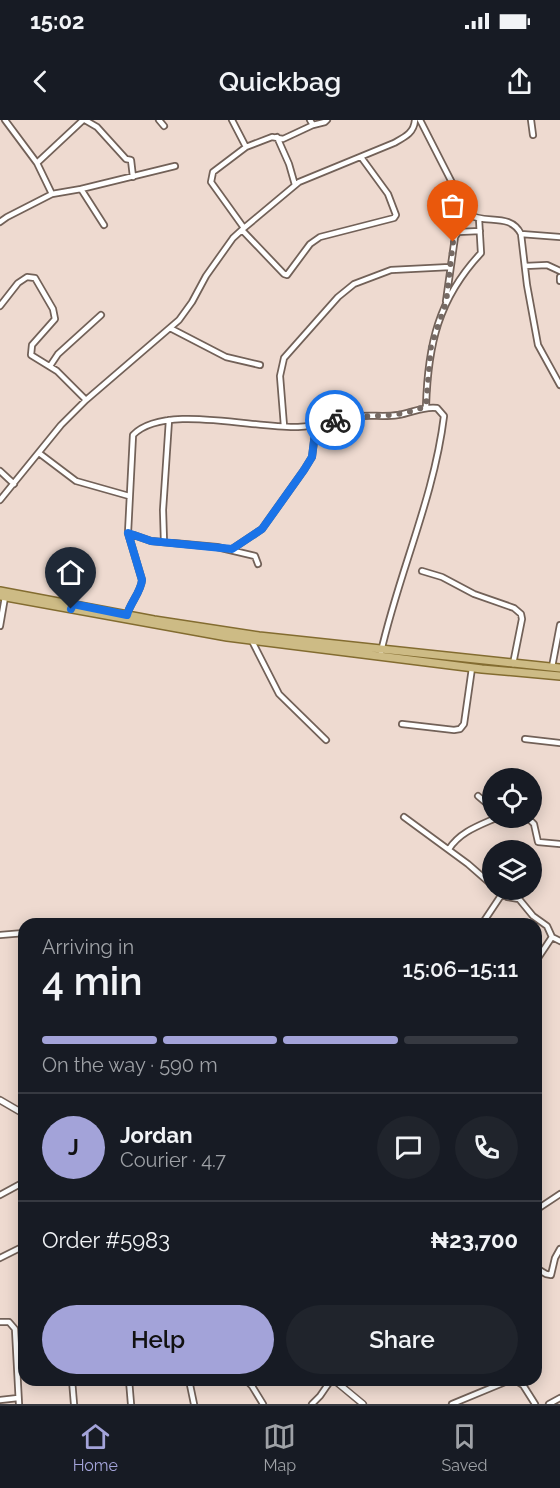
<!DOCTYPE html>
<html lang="en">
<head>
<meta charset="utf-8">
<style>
  body { margin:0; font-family:Raleway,sans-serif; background:#20242c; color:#f1f3f6; height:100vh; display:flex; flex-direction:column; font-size:22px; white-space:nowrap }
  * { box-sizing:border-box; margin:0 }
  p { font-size:20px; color:#9ea1a6 }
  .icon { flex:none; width:33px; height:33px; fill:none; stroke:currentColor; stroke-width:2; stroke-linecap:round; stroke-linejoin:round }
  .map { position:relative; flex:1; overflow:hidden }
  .panel { position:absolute; left:18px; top:798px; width:524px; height:468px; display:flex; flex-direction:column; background:#171b24; border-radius:18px; box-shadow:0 3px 15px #0003 }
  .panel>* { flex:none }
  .fabs { position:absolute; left:482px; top:648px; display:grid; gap:12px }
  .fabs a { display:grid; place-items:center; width:60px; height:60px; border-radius:50%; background:#171b24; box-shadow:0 3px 15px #0003; font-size:30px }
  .pin { position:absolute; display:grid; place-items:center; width:51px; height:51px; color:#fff; margin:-62px -26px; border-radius:50% 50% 50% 0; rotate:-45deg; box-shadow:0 0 6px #0007 }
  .pin .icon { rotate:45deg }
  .courier { position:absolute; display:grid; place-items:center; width:60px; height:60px; margin:-30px; border:4px solid #1a73e8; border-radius:50%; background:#fff; color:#222; box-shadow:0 2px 8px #0007 }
  .overview em { font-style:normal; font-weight:600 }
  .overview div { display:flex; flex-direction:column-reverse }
  .overview { display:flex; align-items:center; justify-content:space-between; height:102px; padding:0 24px }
  h1 { font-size:39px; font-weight:600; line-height:45px }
  .bar { display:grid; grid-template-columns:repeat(4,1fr); gap:9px 6px; align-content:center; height:72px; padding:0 24px }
  .bar i { height:8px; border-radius:4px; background:#363941 }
  .bar .active { background:#a3a3d9 }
  .bar p { grid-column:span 4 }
  .line { display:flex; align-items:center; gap:15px; padding:0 24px; border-top:2px solid #363941 }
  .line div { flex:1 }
  .round { display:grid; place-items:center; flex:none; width:63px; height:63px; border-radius:32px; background:#20242c }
  .cta { display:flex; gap:12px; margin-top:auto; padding:12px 24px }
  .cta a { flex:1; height:69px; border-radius:36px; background:#a3a3d9; color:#111; font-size:24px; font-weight:600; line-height:69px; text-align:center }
  .cta a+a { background:#20242c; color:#f1f3f6 }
  .status { display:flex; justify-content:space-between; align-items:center; height:42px; padding:0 30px; background:#171b24; direction:ltr }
  .status svg { height:16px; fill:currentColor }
  header { display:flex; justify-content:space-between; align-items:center; height:78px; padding:0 24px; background:#171b24; font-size:27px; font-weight:600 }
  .menu { display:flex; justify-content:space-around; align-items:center; height:84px; border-top:2px solid #363941; background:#171b24; font-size:16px; color:#9ea1a6 }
  .menu a { display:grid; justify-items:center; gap:3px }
  .menu .active { color:#a3a3d9 }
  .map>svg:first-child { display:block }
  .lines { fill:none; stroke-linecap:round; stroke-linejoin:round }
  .minor-casing { stroke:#726158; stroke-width:8 }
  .tertiary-casing { stroke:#726158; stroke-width:8 }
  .primary-casing { stroke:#836c30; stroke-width:10 }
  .minor { stroke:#fff; stroke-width:4.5 }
  .tertiary { stroke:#fff; stroke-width:5 }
  .primary { stroke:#cdbb85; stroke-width:7 }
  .done { stroke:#766a64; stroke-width:6; stroke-dasharray:0 10.8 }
  .route { stroke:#1a73e8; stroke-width:8 }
</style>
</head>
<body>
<div class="status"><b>15:02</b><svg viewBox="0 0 49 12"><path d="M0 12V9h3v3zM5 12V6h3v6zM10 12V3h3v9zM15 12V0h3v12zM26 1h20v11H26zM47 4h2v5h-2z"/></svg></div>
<header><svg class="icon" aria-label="back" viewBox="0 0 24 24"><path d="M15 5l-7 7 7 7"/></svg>Quickbag<svg class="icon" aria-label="share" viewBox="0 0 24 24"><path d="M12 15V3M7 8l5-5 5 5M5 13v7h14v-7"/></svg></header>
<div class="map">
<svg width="560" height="1284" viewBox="0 0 560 1284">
  <rect width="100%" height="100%" fill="#eedad0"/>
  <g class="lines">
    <defs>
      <path id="minor" d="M5 0 37 43 52 74
        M85 0 97 7 126 39 131 40 133 57
        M159 0 164 6
        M232 0 246 27
        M420 0 468 94C485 105 510 92 521 114L527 165 538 225 560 265
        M531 0 533 15
        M313 5 325 2 327 0
        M277 17 289 44 295 65
        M37 43 83 0
        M81 69 175 46
        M0 102 7 97 52 74 81 69 104 105
        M244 108 211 62 213 52 246 27 272 17 283 19 313 5 310 0
        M242 110 284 154 287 155 310 124 320 117 394 98 396 95 388 74 361 37
        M521 114 560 117
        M525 146 547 145 560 151
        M560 157V161
        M446 181 455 117 458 112 480 111
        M0 186 18 163 27 157 35 158 53 189 55 199 32 225 31 235 57 251 86 280
        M170 208 226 237 260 245
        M50 246 58 234 101 195
        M426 286C428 225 438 179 481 133L479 99
        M284 306 280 256 284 238 338 177 354 164 391 150 450 147
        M39 333 76 361 129 376
        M0 351 14 364
        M0 380 61 305 86 280 179 200 192 182 206 156 233 118 244 108 299 62 394 23C405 17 414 13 415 0
        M128 413 151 421 217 427 255 436 258 444
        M164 422 163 390 169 300
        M232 429 262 409 304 350 312 337 316 305
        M422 451 442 457 474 474 514 488 521 494 522 499 513 544
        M127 495C130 483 141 472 142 460L128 413 133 315C164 283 255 309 298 307 319 306 340 298 361 296 373 295 385 297 398 295 412 293 423 286 437 288L444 296C434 378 399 452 381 532
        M0 506 5 477
        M252 521 279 574 326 620
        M552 547 560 505
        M402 604 454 610 460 609 464 604 472 548
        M525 619 560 623
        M478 676 492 688
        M404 697 468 744 492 765
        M499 698 502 700 529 699 534 704 538 722 560 724
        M449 729C460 712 478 706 496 698
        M497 770 507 777 519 779 533 796 547 806 552 817 560 821
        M482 804 502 774
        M0 815 24 813
        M536 841 552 817
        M0 1075 24 1062
        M536 1090 560 1074
        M0 1138 20 1128
        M536 1148 546 1154 551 1155 555 1138 560 1129
        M0 1202H9L15 1209 19 1284
        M72 1260 74 1284
        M129 1260 131 1284
        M189 1260 194 1284
        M246 1260 252 1266 263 1284
        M515 1260 523 1265 535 1284
        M0 1280 18 1278
        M312 1284 320 1276 331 1260
        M452 1284 510 1260
        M549 1284 560 1278"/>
      <path id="tertiary" d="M0 980 24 994
        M334 1260 363 1284"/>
      <path id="primary" d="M0 471 154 500 259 516 560 548
        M0 476 227 517 482 549 560 556"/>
    </defs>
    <use href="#minor" class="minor-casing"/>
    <use href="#tertiary" class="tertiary-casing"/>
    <use href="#primary" class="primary-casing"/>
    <use href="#minor" class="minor"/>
    <use href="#tertiary" class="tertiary"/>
    <use href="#primary" class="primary"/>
  </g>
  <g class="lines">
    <path class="done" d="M335 300C368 293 394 300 426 286L431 226 446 183 453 122"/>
    <path class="route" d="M71 489 73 484 127 495C130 483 141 472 142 460L128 413 151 421 232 429 262 409 304 350 312 337 316 305 335 300"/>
  </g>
</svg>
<div class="fabs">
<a><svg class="icon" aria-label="locate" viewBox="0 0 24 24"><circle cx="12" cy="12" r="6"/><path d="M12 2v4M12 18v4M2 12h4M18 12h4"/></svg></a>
<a><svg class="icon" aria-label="layers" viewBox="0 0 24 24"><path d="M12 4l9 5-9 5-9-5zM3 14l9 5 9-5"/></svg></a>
</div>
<div class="pin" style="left:453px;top:122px;background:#ea580c"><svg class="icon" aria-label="bag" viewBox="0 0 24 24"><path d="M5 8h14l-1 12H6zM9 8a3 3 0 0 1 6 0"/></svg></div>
<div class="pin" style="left:71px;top:489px;background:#1f2937"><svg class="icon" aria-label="home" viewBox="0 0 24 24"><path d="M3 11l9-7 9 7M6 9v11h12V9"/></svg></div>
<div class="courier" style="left:335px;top:300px"><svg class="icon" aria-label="bike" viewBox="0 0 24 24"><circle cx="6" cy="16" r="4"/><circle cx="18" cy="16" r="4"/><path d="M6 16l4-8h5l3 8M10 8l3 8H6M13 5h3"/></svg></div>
<section class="panel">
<div class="overview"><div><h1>4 min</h1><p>Arriving in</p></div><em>15:06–15:11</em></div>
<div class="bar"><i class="active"></i><i class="active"></i><i class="active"></i><i></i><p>On the way · 590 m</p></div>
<div class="line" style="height:108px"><b class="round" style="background:#a3a3d9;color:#111">J</b><div><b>Jordan</b><p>Courier · 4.7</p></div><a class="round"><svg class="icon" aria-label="chat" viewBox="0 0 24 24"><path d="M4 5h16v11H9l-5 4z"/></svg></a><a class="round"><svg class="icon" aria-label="phone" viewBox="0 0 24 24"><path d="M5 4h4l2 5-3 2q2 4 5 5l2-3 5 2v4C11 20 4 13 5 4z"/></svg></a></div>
<div class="line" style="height:78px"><div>Order #5983</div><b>₦23,700</b></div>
<div class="cta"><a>Help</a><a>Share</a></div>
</section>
</div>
<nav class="menu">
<a class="active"><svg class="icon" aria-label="home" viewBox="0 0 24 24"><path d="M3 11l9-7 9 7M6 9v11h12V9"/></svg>Home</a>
<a><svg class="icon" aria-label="map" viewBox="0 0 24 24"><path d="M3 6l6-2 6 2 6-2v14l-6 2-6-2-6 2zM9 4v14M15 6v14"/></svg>Map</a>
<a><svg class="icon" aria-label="saved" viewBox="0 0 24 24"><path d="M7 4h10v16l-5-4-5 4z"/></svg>Saved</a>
</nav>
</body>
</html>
